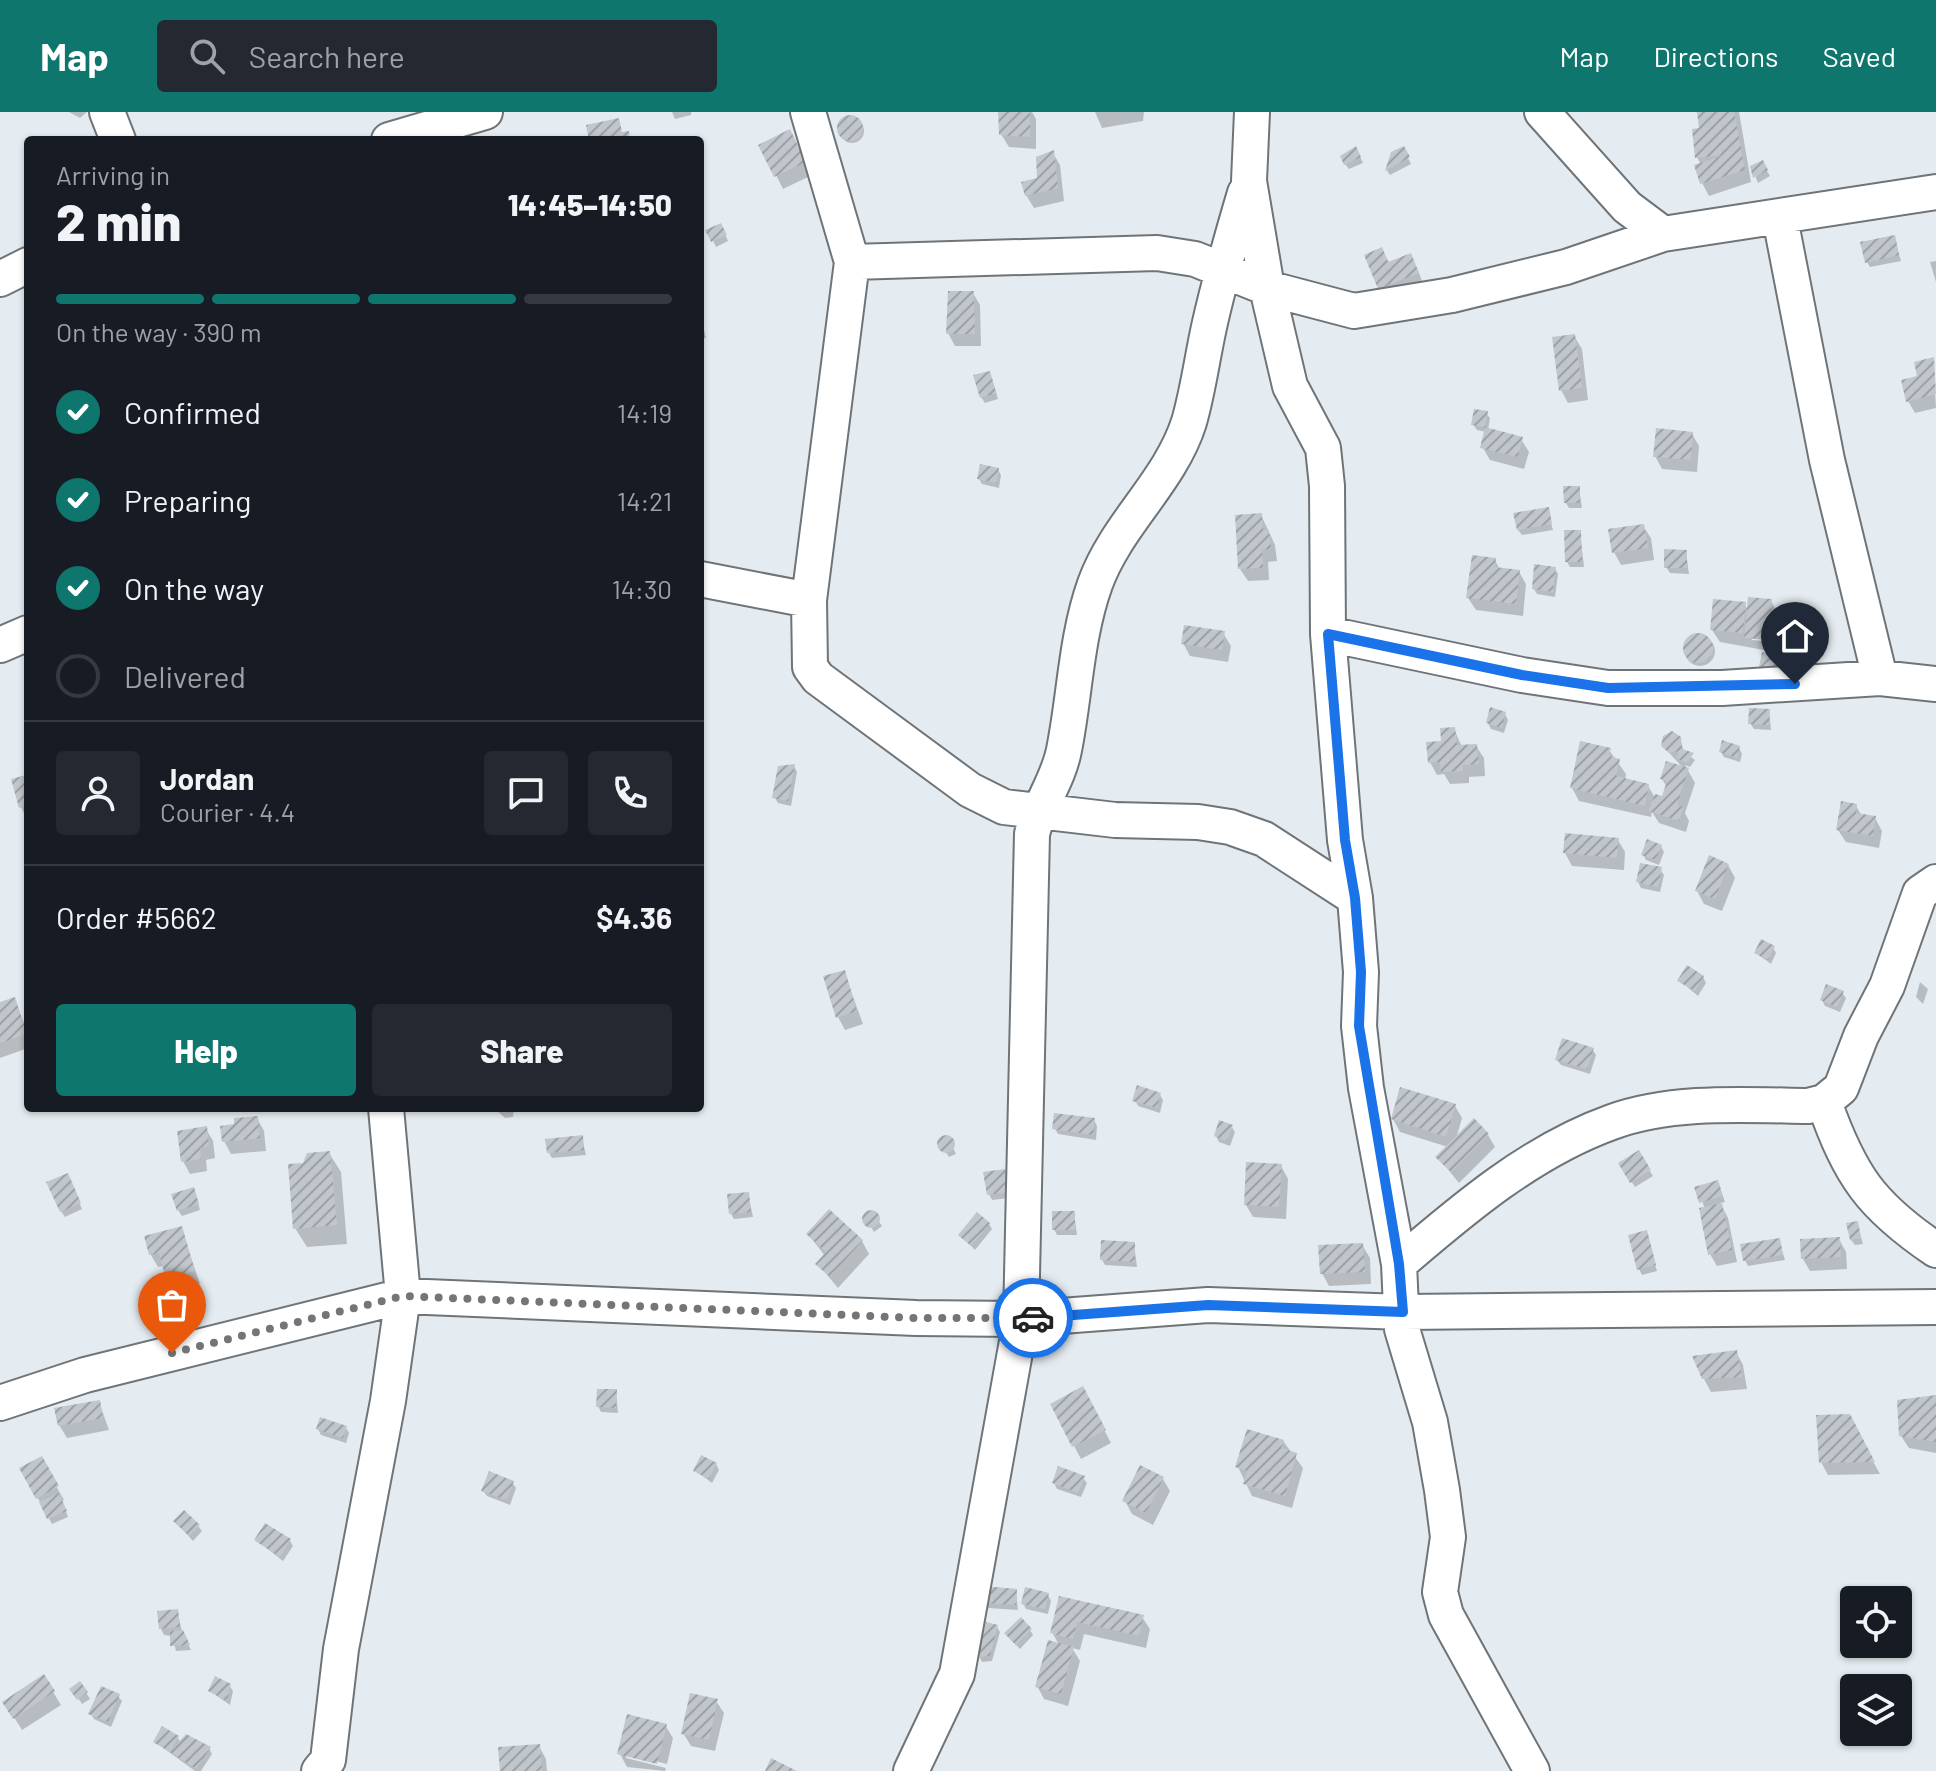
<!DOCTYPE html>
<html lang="en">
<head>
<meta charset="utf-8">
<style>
  body { margin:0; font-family:Barlow,sans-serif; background:#242831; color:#f1f3f6; height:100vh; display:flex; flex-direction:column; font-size:30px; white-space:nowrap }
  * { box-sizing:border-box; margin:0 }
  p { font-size:26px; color:#9ea1a6 }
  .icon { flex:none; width:44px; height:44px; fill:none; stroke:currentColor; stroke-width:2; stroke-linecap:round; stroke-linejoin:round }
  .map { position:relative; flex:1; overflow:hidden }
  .side { position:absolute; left:24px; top:24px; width:680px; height:976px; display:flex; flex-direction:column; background:#171b24; border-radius:8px; box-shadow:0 2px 6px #0004 }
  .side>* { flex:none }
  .controls { position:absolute; left:1840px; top:1474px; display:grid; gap:16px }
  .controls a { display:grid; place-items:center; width:72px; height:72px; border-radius:8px; background:#171b24; box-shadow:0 2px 6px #0004; font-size:40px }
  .pin { position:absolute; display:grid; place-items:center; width:68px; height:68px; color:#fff; margin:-82px -34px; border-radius:50% 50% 50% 0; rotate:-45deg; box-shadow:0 0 8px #0007 }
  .pin .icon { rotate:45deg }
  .courier { position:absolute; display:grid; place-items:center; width:80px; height:80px; margin:-40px; border:6px solid #1a73e8; border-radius:50%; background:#fff; color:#222; box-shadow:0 2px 10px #0007 }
  .summary em { font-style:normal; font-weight:800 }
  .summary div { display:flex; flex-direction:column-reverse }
  .summary { display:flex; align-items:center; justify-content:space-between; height:136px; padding:0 32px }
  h1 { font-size:52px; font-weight:800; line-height:60px }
  .bar { display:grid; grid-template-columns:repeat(4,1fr); gap:12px 8px; align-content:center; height:96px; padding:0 32px }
  .bar i { height:10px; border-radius:6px; background:#363941 }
  .bar .current { background:#0f766e }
  .bar p { grid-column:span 4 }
  .line { display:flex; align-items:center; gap:20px; padding:0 32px; border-top:2px solid #363941 }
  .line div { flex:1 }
  .round { display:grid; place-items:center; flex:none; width:84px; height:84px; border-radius:8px; background:#242831 }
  ol { padding:0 32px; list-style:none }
  li { display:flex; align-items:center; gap:24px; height:88px }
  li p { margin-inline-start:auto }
  li .icon { padding:8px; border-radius:50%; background:#0f766e; color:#fff; stroke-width:4 }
  li:last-child { color:#9ea1a6 }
  li i { width:44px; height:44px; border:4px solid #363941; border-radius:50% }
  .button { display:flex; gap:16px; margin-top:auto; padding:16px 32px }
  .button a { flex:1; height:92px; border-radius:8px; background:#0f766e; color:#fff; font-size:32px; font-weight:800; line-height:92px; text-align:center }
  .button a+a { background:#242831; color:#f1f3f6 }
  header { display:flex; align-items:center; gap:48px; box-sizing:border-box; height:112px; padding:0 40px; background:#0f766e; color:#fff }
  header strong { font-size:38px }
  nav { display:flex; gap:44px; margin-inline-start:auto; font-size:28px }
  .search { width:560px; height:72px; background:#242831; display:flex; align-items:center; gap:20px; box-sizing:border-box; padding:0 28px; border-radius:8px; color:#9ea1a6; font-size:30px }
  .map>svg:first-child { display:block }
  .shadow { fill:#0003 }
  .building { fill:url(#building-hatch) }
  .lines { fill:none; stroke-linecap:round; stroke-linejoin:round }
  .minor-casing { stroke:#6e7478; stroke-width:38 }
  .minor { stroke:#fff; stroke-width:34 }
  .done { stroke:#727679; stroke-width:8; stroke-dasharray:0 14.4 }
  .route { stroke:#1a73e8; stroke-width:10 }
</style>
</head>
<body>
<header>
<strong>Map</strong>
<div class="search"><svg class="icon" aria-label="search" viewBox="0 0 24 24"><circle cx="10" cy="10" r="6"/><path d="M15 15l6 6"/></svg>Search here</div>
<nav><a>Map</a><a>Directions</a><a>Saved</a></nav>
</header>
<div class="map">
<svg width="1936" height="1659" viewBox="0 0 1936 1659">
  <defs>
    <pattern id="building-hatch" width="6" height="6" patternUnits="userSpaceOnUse" patternTransform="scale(2)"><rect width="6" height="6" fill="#c0c6cb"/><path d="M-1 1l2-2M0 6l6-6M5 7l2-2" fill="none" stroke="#9da2a6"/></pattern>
  </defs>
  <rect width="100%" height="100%" fill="#e5ecf1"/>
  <path class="shadow" d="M69 0H87L80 6Z
    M672 0H691V3L675 7Z
    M1000 0H1032L1036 7V37L1009 35 1001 22Z
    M1095 0H1144L1143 9 1102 16Z
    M1695 0H1739L1751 70 1709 84 1702 71 1701 53 1697 45 1701 17 1700 1Z
    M840 19a12 12 0 1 1 24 0a12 12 0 1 1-24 0Z
    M790 20 812 63 783 77 761 33Z
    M1356 36 1363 51 1349 57 1345 52Z
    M1403 36 1411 52 1390 63 1387 59 1392 42Z
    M1053 41 1060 53 1064 89 1034 96 1026 83Z
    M1762 50 1770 64 1758 71 1752 55Z
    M721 113 728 129 716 135 708 119Z
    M1894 125 1901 149 1870 155 1867 150Z
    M1382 138 1390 152 1417 156 1424 174 1387 189 1367 144Z
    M1936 149V170L1930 150Z
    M973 181 980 193 981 234H955L948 221Z
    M700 202 706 226 700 227Z
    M1574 224 1582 237 1588 288 1568 291 1561 278Z
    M1933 248 1936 296 1915 301 1908 289Z
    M992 266 998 287 985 291 981 285Z
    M1486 301 1490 306 1488 318 1521 327 1529 340 1524 357 1490 348 1483 336 1486 320 1477 318 1473 312Z
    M1692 322 1699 334 1697 360 1662 357 1655 344Z
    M998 358 1001 363 999 376 982 372 979 367Z
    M1579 376 1582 396H1569L1566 391Z
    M1547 397 1553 418 1522 423 1518 418Z
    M1261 403 1275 433 1277 449 1268 450 1269 468 1248 469 1240 457Z
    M1643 414 1651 426 1654 448 1621 453 1614 440Z
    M1580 420 1584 455H1570L1567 450Z
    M1686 440 1689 462 1670 461 1666 455Z
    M1495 448 1500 458 1519 460 1526 472 1523 504 1476 498 1468 486Z
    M1555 457 1558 462 1555 485 1537 482 1534 477Z
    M1771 489 1778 502 1776 526 1752 524V528L1776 530 1775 540 1720 530 1712 518 1744 492 1749 499Z
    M1223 521 1231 534 1228 550 1190 544 1183 531Z
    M1685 539a15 15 0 1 1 30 0a15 15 0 1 1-30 0Z
    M1769 599 1771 618 1754 617 1750 611Z
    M1505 602 1508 608 1504 621 1491 617 1488 611Z
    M1454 617 1462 635 1476 634 1484 646 1485 664 1469 665V671L1450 672 1444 662 1437 663 1430 650Z
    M1681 630 1684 640 1695 648 1690 655 1685 653 1695 671 1685 701 1689 709 1686 720 1659 711 1652 700 1651 705 1579 689 1572 676 1609 638 1626 662 1625 668 1648 674 1654 684 1663 687 1667 675 1662 667 1684 657 1663 634Z
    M1739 636 1742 642 1740 650 1724 645 1721 640Z
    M794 654 797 660 791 694 778 691 775 686Z
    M26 665 28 700 24 701 21 695Z
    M1856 694 1862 704 1875 706 1882 719 1879 736 1846 730 1838 718Z
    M1618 728 1625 740 1624 758 1572 754 1565 741Z
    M1661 734 1664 740 1659 753 1646 748 1643 742Z
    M1728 753 1735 766 1722 799 1704 792 1697 779Z
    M1660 757 1664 763 1660 780 1641 776 1638 770Z
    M1773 835 1776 841 1771 852 1756 841Z
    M844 860 863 912 845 918 838 905Z
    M1703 865 1706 871 1698 884 1680 869Z
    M1920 870 1928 877 1923 892 1916 885Z
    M1842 881 1846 886 1840 900 1825 894 1822 888Z
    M14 888 28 920V936L0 946V893Z
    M1592 937 1596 943 1590 962 1561 953 1557 948Z
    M1160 983 1163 988 1160 1001 1138 994 1135 988Z
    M1455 994 1462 1006 1456 1027 1488 1023 1495 1035 1459 1071 1438 1045 1448 1035 1400 1020 1393 1007Z
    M494 996H514L513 1005 505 1006Z
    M257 1006 264 1019 266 1039 231 1042 224 1029Z
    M1094 1008 1097 1014 1096 1028 1058 1022 1055 1017Z
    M1231 1014 1235 1020 1230 1034 1219 1030 1216 1024Z
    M206 1017 213 1029 215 1046 206 1048 207 1059 190 1062 183 1049Z
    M582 1026 586 1043 552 1046 549 1041Z
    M948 1026 956 1042 949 1045 940 1031Z
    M329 1041 341 1060 347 1132 307 1135 295 1116 305 1052Z
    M1638 1041 1653 1064 1635 1075 1620 1052Z
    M1281 1054 1288 1067 1286 1107 1253 1105 1246 1093Z
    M1004 1059 1010 1086 992 1088 989 1082Z
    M70 1069 82 1097 65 1105 61 1099Z
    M1697 1076H1720L1725 1090 1720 1091 1728 1106 1737 1150 1717 1154 1710 1142 1705 1097Z
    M748 1082 753 1105 734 1107 731 1102Z
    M196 1083 200 1098 182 1104 178 1098Z
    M873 1101 882 1114 874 1120 866 1105Z
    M1074 1101 1077 1123H1057L1054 1117Z
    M1857 1111 1863 1132 1855 1133 1851 1128Z
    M989 1112 992 1117 975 1138 961 1123Z
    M181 1116 200 1172 175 1179 164 1154 158 1155 151 1143 146 1125Z
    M1646 1120 1657 1159 1642 1163 1639 1157Z
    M808 1122 862 1129 869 1142 838 1176 818 1152 825 1144Z
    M1839 1127 1846 1140 1847 1157 1810 1159 1803 1147Z
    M1779 1128 1785 1148 1748 1154 1745 1148Z
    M1134 1132 1137 1155 1105 1153 1102 1148Z
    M1362 1133 1370 1146 1371 1172 1329 1174 1322 1161Z
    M1736 1240 1743 1253 1747 1277 1711 1280 1704 1267Z
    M616 1279 618 1301 601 1300 598 1294Z
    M1936 1285V1341L1909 1336 1901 1324Z
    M1089 1289 1111 1331 1081 1347 1052 1292Z
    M99 1290 109 1318 67 1326 59 1313Z
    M1848 1304 1880 1362 1828 1363 1821 1350Z
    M346 1316 349 1321 346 1331 321 1323 318 1317Z
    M1283 1329 1303 1356 1292 1396 1252 1384 1238 1355Z
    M41 1347 64 1388 62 1389 68 1405 52 1412 22 1357Z
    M716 1352 719 1358 712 1371 696 1359Z
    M1083 1366 1087 1371 1081 1385 1057 1377 1054 1371Z
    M1163 1367 1170 1379 1153 1413 1132 1402 1125 1389Z
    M512 1370 516 1376 510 1393 487 1384 483 1379Z
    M175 1409 198 1414 202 1419 193 1429Z
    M256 1428 290 1429 293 1434 283 1449Z
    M1016 1479 1018 1498 988 1496 985 1490Z
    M1048 1483 1051 1489 1048 1502 1026 1497 1023 1491Z
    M1060 1487 1142 1505 1150 1517 1146 1536 1084 1522 1080 1538 1072 1536 1080 1549 1068 1594 1044 1587 1037 1574 1059 1533 1052 1520Z
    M177 1499 182 1519 191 1538 176 1539 172 1524 164 1523 161 1517 159 1501Z
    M997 1515 1000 1520 992 1549 982 1550 979 1544Z
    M1030 1518 1033 1523 1020 1537 1010 1527Z
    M44 1565 61 1593 22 1618 5 1591Z
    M80 1571 90 1587 82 1592 72 1577Z
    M229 1573 233 1579 230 1593 210 1579Z
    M118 1584 122 1589 111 1615 94 1607 91 1602Z
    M716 1589 724 1601 715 1639 691 1634 683 1621Z
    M665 1613 673 1626 667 1652 626 1642V1646L666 1656 665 1659 627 1655 620 1642Z
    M178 1626 181 1631 209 1636 212 1642 201 1659H195L155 1630Z
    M539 1634 546 1647 547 1659H502Z"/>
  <path class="building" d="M998 0H1030V25L999 23Z
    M1697 0H1734L1745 58 1700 72 1694 53 1725 43 1695 46 1692 17 1699 16Z
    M837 16a13 13 0 1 1 26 0a13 13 0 1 1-26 0Z
    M619 6 622 20 629 19 630 28H589L586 13Z
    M790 17 806 50 774 65 758 33Z
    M1356 34 1361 45 1344 53 1340 44Z
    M1404 34 1410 45 1385 59 1391 40Z
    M1054 38 1058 76 1025 84 1021 70 1037 66 1036 45Z
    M1763 48 1768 58 1753 66 1750 54Z
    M721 111 727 123 711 130 705 118Z
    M1895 123 1899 143 1865 151 1860 130Z
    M1382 135 1388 150 1411 141 1419 161 1378 177 1364 143Z
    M948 179H974L975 222H946Z
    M1575 222 1582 276 1559 279 1552 225Z
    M1934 245 1936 282 1906 290 1901 268 1917 264 1914 250Z
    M990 259 996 281 980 286 973 263Z
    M1474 297 1488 299 1485 315 1471 313Z
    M1485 315 1523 325 1518 345 1480 336Z
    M1656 316 1693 320 1691 348 1653 345Z
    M980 352 999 356 997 371 977 367Z
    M1563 374H1580V391H1564Z
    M1549 395 1552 412 1517 418 1513 401Z
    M1262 401 1263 418H1269L1271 437 1262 438 1263 456 1238 457 1235 403Z
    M1644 412 1648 436 1612 441 1608 417Z
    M1564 418H1581L1582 450H1565Z
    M1664 437 1687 438V456H1664Z
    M1472 443 1496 446 1495 455 1520 458 1516 492 1466 486Z
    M1534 452 1556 455 1553 480 1532 477Z
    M1748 485 1772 487 1769 528 1744 526Z
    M1713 487 1746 490 1743 521 1710 518Z
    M1184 513 1225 519 1222 538 1181 532Z
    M1683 536a15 15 0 1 1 30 0a15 15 0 1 1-30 0Z
    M1762 540 1783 545 1780 559 1759 555Z
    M1490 595 1506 600 1502 616 1486 611Z
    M1749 596 1770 597 1769 613 1748 612Z
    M1455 615 1457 633 1477 632 1479 652 1463 653V659L1441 660 1440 650 1428 651 1426 630 1441 629 1440 616Z
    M1672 619 1681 625 1682 637 1694 641 1687 651 1676 646 1678 639 1669 641 1661 634 1663 624Z
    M1722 628 1740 634 1737 646 1719 640Z
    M1580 629 1611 636 1609 644 1620 647 1616 664 1649 672 1645 694 1570 676Z
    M1666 649 1689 656 1677 693 1683 695 1679 709 1649 699 1655 682 1662 684 1667 669 1660 667Z
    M795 652 788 689 772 686 778 654Z
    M26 663 28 693 19 696 11 667Z
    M1841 689 1857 692 1856 701 1876 704 1873 724 1836 718Z
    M1565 721 1619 726 1617 746 1563 741Z
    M1647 727 1662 733 1656 748 1641 743Z
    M1709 743 1729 752 1715 787 1695 779Z
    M1640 751 1662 755 1658 775 1636 770Z
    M1761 827 1775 834 1768 848 1754 841Z
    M1687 853 1704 864 1695 879 1677 869Z
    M845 858 857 899 836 906 823 864Z
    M1826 872 1844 879 1837 895 1820 888Z
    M15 885 27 922 0 931V890Z
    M1562 926 1594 936 1587 957 1555 948Z
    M1137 973 1161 981 1157 996 1132 989Z
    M1400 975 1456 992 1446 1025 1391 1007Z
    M1054 1001 1095 1006 1093 1023 1052 1017Z
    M258 1004 260 1026 222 1030 220 1014 234 1012V1006Z
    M1474 1006 1489 1022 1451 1060 1435 1045Z
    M1219 1008 1233 1013 1227 1029 1214 1024Z
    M207 1014 209 1034 200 1036 201 1047 181 1050 177 1019Z
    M583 1023 584 1038 547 1041 545 1027Z
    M937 1032a9 9 0 1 1 18 0a9 9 0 1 1-18 0Z
    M1639 1038 1651 1058 1630 1071 1618 1051Z
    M330 1039 337 1113 293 1117 288 1052 303 1051 307 1041Z
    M1246 1050 1282 1052 1279 1095 1244 1093Z
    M1005 1057 1008 1080 987 1083 983 1060Z
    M68 1061 81 1091 60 1100 46 1070Z
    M1718 1068 1723 1084 1699 1091 1694 1075Z
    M194 1075 199 1092 177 1099 171 1082Z
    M749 1080 751 1100 729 1102 727 1082Z
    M1722 1091 1732 1138 1708 1143 1699 1096Z
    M829 1097 863 1128 830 1165 815 1152 826 1140 806 1122Z
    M862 1107a9 9 0 1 1 18 0a9 9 0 1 1-18 0Z
    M1052 1099H1075V1118H1052Z
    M977 1100 990 1111 971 1134 958 1123Z
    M1858 1109 1861 1126 1850 1128 1846 1111Z
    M182 1114 195 1159 166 1167 159 1141 149 1143 144 1124Z
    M1647 1118 1656 1153 1637 1158 1628 1123Z
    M1840 1125 1841 1145 1801 1147 1800 1127Z
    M1780 1126 1783 1143 1743 1149 1740 1132Z
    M1101 1128 1135 1130V1150L1100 1148Z
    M1363 1131 1365 1160 1320 1162 1318 1133Z
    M1737 1238 1742 1265 1702 1267 1692 1244Z
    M1083 1274 1106 1318 1072 1335 1050 1292Z
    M597 1277H617L616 1296 596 1295Z
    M1936 1283V1330L1899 1324 1897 1288Z
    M100 1288 103 1306 58 1314 54 1296Z
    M1850 1302 1875 1350 1819 1351 1816 1303Z
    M320 1305 347 1314 343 1326 316 1317Z
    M1247 1317 1284 1328 1281 1336 1297 1341 1285 1384 1243 1372 1247 1359 1235 1355Z
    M701 1343 717 1351 709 1367 693 1359Z
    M42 1344 59 1374 36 1387 19 1356Z
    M1140 1353 1164 1365 1146 1401 1122 1389Z
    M1058 1354 1085 1364 1078 1381 1052 1371Z
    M489 1359 514 1369 507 1388 481 1379Z
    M59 1381 67 1399 47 1407 39 1390Z
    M184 1398 200 1413 189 1424 173 1409Z
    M265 1411 291 1427 280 1445 254 1428Z
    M984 1474 1017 1477 1016 1493 983 1491Z
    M1025 1475 1049 1481 1045 1497 1021 1492Z
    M1059 1484 1144 1503 1139 1524 1077 1510 1073 1527 1050 1521Z
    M178 1497 180 1515 159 1517 157 1499Z
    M1021 1505 1032 1517 1016 1533 1004 1521Z
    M986 1510 998 1513 990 1544 977 1545Z
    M183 1518 190 1533 170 1534V1519Z
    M1048 1528 1074 1535 1061 1582 1035 1575Z
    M44 1562 55 1579 13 1607 2 1590Z
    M215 1564 231 1572 227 1589 208 1579Z
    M80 1569 88 1580 77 1588 69 1577Z
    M101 1574 120 1582 108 1610 88 1602Z
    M690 1581 718 1587 709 1628 681 1622Z
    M627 1602 667 1612 657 1652 617 1642Z
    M162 1614 179 1624 170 1640 153 1630Z
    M186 1622 211 1635 196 1657 170 1640Z
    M540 1632 542 1659H500L498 1635Z
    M771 1646 797 1659H765Z"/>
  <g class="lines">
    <defs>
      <path id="minor" d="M107 0 118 28
        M1252 0 1249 69 1267 176 1290 274 1323 336 1327 374 1328 522 1345 728 1355 786 1361 860 1359 914 1366 976 1399 1152 1402 1217 1430 1310 1442 1378 1448 1425 1440 1480 1446 1503 1532 1659
        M1542 0 1627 95 1663 122
        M389 28 485 0
        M1780 106 1827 348 1880 566
        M852 150 1157 141 1195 147 1267 176 1354 199 1452 183 1566 155 1663 122 1936 80
        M0 167 28 153
        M700 467 809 488 852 150 808 0
        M809 488 810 555 818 566 970 678 1004 695 1115 708 1198 710 1230 715 1264 727 1355 786
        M1328 522 1522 563 1608 576H1722L1880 566 1936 572
        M0 533 28 521
        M1824 990C1850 1064 1871 1094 1936 1138
        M1399 1152C1463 1097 1531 1039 1612 1010 1672 988 1745 993 1808 994L1824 990 1841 976 1861 924 1887 874 1920 781 1936 770
        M0 1291 85 1263 403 1184 916 1206 1021 1207 1208 1193 1403 1200 1936 1195
        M319 1659 328 1648 341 1537 388 1289 403 1184 386 996
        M911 1659 957 1562 1021 1207 1032 722C1039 692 1058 669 1064 638 1075 583 1076 525 1095 472 1116 413 1170 370 1189 310 1198 279 1202 247 1209 215 1219 170 1232 125 1245 81"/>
    </defs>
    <use href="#minor" class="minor-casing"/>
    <use href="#minor" class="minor"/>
  </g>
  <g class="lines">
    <path class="done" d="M172 1241 403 1184 916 1206H1033"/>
    <path class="route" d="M1033 1206 1208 1193 1403 1200 1399 1152 1359 914 1361 860 1355 786 1345 728 1328 522 1522 563 1608 576 1795 572"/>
  </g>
</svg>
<div class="controls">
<a><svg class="icon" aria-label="locate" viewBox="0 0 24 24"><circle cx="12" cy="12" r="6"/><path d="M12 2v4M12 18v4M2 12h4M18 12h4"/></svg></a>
<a><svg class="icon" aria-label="layers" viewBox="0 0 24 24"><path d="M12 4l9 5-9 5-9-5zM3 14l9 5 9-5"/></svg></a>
</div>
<div class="pin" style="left:172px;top:1241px;background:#ea580c"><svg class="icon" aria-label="bag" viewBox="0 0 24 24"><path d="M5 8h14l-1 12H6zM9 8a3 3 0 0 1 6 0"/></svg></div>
<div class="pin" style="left:1795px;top:572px;background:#1f2937"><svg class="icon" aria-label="home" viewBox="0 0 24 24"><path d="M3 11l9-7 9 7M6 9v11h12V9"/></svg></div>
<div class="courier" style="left:1033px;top:1206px"><svg class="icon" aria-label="car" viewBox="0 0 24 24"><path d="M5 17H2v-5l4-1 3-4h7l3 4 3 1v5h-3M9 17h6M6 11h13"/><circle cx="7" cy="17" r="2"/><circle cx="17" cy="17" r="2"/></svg></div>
<section class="side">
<div class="summary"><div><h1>2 min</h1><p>Arriving in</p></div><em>14:45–14:50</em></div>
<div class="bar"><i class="current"></i><i class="current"></i><i class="current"></i><i></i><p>On the way · 390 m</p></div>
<ol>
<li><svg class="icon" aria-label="check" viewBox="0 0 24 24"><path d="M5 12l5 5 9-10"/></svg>Confirmed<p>14:19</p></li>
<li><svg class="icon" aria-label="check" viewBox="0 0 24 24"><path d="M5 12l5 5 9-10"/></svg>Preparing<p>14:21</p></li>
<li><svg class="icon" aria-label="check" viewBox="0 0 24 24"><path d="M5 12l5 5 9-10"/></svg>On the way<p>14:30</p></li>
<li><i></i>Delivered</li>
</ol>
<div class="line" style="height:144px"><a class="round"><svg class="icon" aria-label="person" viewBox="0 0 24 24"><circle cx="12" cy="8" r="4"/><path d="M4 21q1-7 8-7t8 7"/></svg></a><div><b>Jordan</b><p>Courier · 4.4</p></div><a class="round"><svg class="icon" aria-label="chat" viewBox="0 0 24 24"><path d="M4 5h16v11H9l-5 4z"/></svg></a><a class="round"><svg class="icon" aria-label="phone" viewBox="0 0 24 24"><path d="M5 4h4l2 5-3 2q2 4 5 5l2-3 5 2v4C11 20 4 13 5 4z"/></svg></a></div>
<div class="line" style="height:104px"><div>Order #5662</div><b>$4.36</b></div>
<div class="button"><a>Help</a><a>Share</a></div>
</section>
</div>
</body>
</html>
